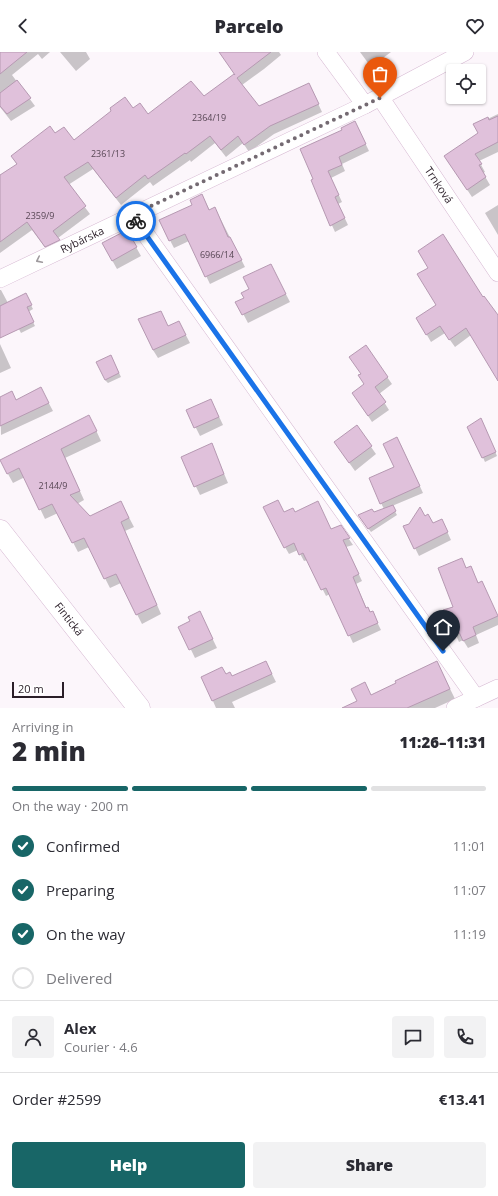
<!DOCTYPE html>
<html lang="en">
<head>
<meta charset="utf-8">
<style>
  body { margin:0; font-family:"Open Sans",sans-serif; background:#f2f2f3; color:#2b2b33; height:100vh; display:flex; flex-direction:column; font-size:15px; white-space:nowrap }
  * { box-sizing:border-box; margin:0 }
  p { font-size:13px; color:#7c7c81 }
  .icon { flex:none; width:22px; height:22px; fill:none; stroke:currentColor; stroke-width:2; stroke-linecap:round; stroke-linejoin:round }
  .map { position:relative; height:656px; overflow:hidden }
  .panel { display:flex; flex-direction:column; background:#fff; flex:1 }
  .panel>* { flex:none }
  .fabs { position:absolute; left:446px; top:12px; display:grid; gap:8px }
  .fabs a { display:grid; place-items:center; width:40px; height:40px; border-radius:4px; background:#fff; box-shadow:0 1px 3px #0004; font-size:20px }
  .scale { position:absolute; left:12px; bottom:10px; width:52px; box-sizing:border-box; padding-left:4px; border:2px solid #2a1e28; border-top:0; font-size:11px; line-height:14px; white-space:nowrap; color:#2a1e28; -webkit-text-stroke:3px #fff; paint-order:stroke }
  .pin { position:absolute; display:grid; place-items:center; width:34px; height:34px; color:#fff; margin:-41px -17px; border-radius:50% 50% 50% 0; rotate:-45deg; box-shadow:0 0 4px #0007 }
  .pin .icon { rotate:45deg }
  .courier { position:absolute; display:grid; place-items:center; width:40px; height:40px; margin:-20px; border:3px solid #1a73e8; border-radius:50%; background:#fff; color:#222; box-shadow:0 1px 5px #0007 }
  .head em { font-style:normal; font-weight:800 }
  .head div { display:flex; flex-direction:column-reverse }
  .head { display:flex; align-items:center; justify-content:space-between; height:68px; padding:0 12px }
  h1 { font-size:26px; font-weight:800; line-height:30px }
  .bar { display:grid; grid-template-columns:repeat(4,1fr); gap:6px 4px; align-content:center; height:48px; padding:0 12px }
  .bar i { height:5px; border-radius:3px; background:#e1e1e2 }
  .bar .active { background:#186667 }
  .bar p { grid-column:span 4 }
  .line { display:flex; align-items:center; gap:10px; padding:0 12px; border-top:1px solid #e1e1e2 }
  .line div { flex:1 }
  .round { display:grid; place-items:center; flex:none; width:42px; height:42px; border-radius:4px; background:#f2f2f3 }
  ol { padding:0 12px; list-style:none }
  li { display:flex; align-items:center; gap:12px; height:44px }
  li p { margin-inline-start:auto }
  li .icon { padding:4px; border-radius:50%; background:#186667; color:#fff; stroke-width:4 }
  li:last-child { color:#7c7c81 }
  li i { width:22px; height:22px; border:2px solid #e1e1e2; border-radius:50% }
  .button { display:flex; gap:8px; margin-top:auto; padding:8px 12px }
  .button a { flex:1; height:46px; border-radius:4px; background:#186667; color:#fff; font-size:16px; font-weight:800; line-height:46px; text-align:center }
  .button a+a { background:#f2f2f3; color:#2b2b33 }
  header { display:flex; justify-content:space-between; align-items:center; height:52px; padding:0 12px; background:#fff; font-size:18px; font-weight:800 }
  .map>svg:first-child { display:block }
  .shadow { fill:#0003 }
  .building { fill:#e0c1db; stroke:#b699b2 }
  .lines { fill:none; stroke-linecap:round; stroke-linejoin:round }
  .street-casing { stroke:#d6b8d2; stroke-width:18 }
  .secondary-casing { stroke:#d6b8d2; stroke-width:23 }
  .street { stroke:#fff; stroke-width:17 }
  .secondary { stroke:#fff; stroke-width:22 }
  .oneway { stroke:#9f9a9e }
  .done { stroke:#746a72; stroke-width:4; stroke-dasharray:0 7.2 }
  .route { stroke:#1a73e8; stroke-width:5 }
  .labels { text-anchor:middle; stroke-width:4; stroke-linejoin:round; paint-order:stroke }
  .number-label { font-size:9px; fill:#584755 }
  .street-label { font-size:11px; fill:#2a1e28; stroke:#fff }
</style>
</head>
<body>
<header><svg class="icon" aria-label="back" viewBox="0 0 24 24"><path d="M15 5l-7 7 7 7"/></svg>Parcelo<svg class="icon" aria-label="heart" viewBox="0 0 24 24"><path d="M12 20l-8-8c-3-5 5-10 8-4 3-6 11-1 8 4z"/></svg></header>
<div class="map">
<svg width="498" height="656" viewBox="0 0 498 656">
  <rect width="100%" height="100%" fill="#fcf6fb"/>
  <path class="shadow" d="M0 0H50L42 7 38 2 12 23 35 54 11 69 0 55Z
    M60 0H86L90 7 76 19Z
    M220 0H279L281 3 264 17 242 33 259 55 309 32 322 60 274 82 249 100 243 91 226 105 215 91 191 110 190 108 153 134 150 130 121 153 93 117 68 133 90 162 58 186 63 196 50 202 32 178 0 201V125L17 113 13 105 55 82 74 90 133 57 148 64 204 46 235 23Z
    M360 0H391L371 15Z
    M498 62V100L479 109 485 120 483 121 490 133 472 145 450 112 479 81 475 73Z
    M355 70 369 99 342 112 345 119 331 126 342 150 338 152 348 173 335 180 312 129 344 79Z
    M202 143 210 159 215 156 245 215 210 232 189 189 174 196 160 169 194 153Z
    M498 153V183L485 161Z
    M127 179 141 204 117 217 103 192Z
    M275 221 290 250 248 271 237 250 245 246Z
    M0 238H1L8 251 25 242 33 257 28 260 35 274 21 281 9 258 0 262Z
    M482 247 497 263 498 262V324L471 283 455 295 445 281 431 290 417 266Z
    M179 270 190 291 158 306 153 298Z
    M0 292 11 316 0 321Z
    M366 295 392 332 379 342 389 358 372 370 353 341 365 333 362 322Z
    M113 308 121 325 108 331 105 328Z
    M45 344 53 359 1 383 0 346 16 349Z
    M215 356 223 373 200 384 187 358Z
    M483 372 497 404 485 410 469 375Z
    M94 374 101 389 65 406 84 448 77 452 90 465 121 450 134 475 125 479 161 562 142 572 121 531 110 536 89 495 78 500 58 461 45 467 25 425 13 431 8 422Z
    M357 375 376 402 355 419 340 398Z
    M212 393 228 431 200 443 182 406Z
    M401 393 423 441 392 454 397 463 371 480 361 467 384 457 381 451 395 415Z
    M284 461H295L331 478 340 474 353 493 346 495 362 529 356 532 367 557 370 561 372 560 381 578 353 591 330 542 326 544 308 508 304 509 298 498 289 502 285 495Z
    M425 465 433 472 445 475 451 488 419 504 415 496 409 473Z
    M461 507 467 517 470 515 479 532 485 538 498 565V573L476 583 479 591 468 596 463 588 459 590 445 559 454 555Z
    M204 569 217 596 195 606 180 575Z
    M437 610 455 647 435 656H353L371 644Z
    M270 618 276 630 232 650 235 656H216L203 626 226 624 232 625Z"/>
  <path class="building" d="M0 0H27L0 22Z
    M219 0H271L237 26 259 54 309 31 319 52 270 74 244 93 238 84 221 98 210 84 186 102 185 101 148 127 145 123 116 146 88 110 64 125 86 154 53 179 60 188 45 195 27 170 0 190V123L17 112 11 104 50 74 55 81 64 75 74 88 111 59 110 56 125 45 133 56 140 51 148 62 191 29 204 44 234 22 235 23Z
    M17 28 31 46 7 62 0 54V41Z
    M498 64V90L475 102 482 112 479 113 486 125 467 138 444 104 478 81 473 72 488 65 489 68Z
    M355 69 366 92 339 105 342 113 328 119 339 143 335 145 345 166 330 174 311 128 313 127 300 97 342 78 341 76Z
    M202 142 209 158 215 155 228 185H230L242 208 205 225 185 182 169 189 159 168 192 153 190 148Z
    M127 178 137 195 112 209 102 191Z
    M443 182 483 245 484 244 498 263V329L466 276 449 288 440 274 426 283 416 266 436 253 417 222 428 216 418 199Z
    M271 212 286 242 242 263 235 250 244 246 241 241 249 237 243 225Z
    M26 241 32 253 27 255 34 270 0 286V254Z
    M161 259 168 274 179 269 186 283 153 298 138 267Z
    M366 293 388 325 375 335 386 350 368 364 352 341 364 332 358 323 361 322 349 305Z
    M111 303 119 321 105 328 96 310Z
    M41 335 49 351 0 374V345L12 339 16 348Z
    M211 347 219 365 194 376 186 358Z
    M89 363 97 379 61 397 80 439 70 443 90 464 121 449 129 466 121 470 157 553 136 563 116 522 104 527 84 486 72 491 52 452 39 458 19 416 7 422 0 408Z
    M481 366 496 400 482 406 467 375Z
    M357 373 372 394 349 411 334 390Z
    M397 385 420 434 380 452 369 426 394 415 383 392Z
    M212 391 224 422 194 435 181 405Z
    M278 448 284 460 293 456 295 460 318 449 331 477 341 473 350 486 343 488 359 522 353 525 366 556 368 555 370 560 373 559 378 571 348 584 326 536 321 538 303 501 299 503 294 491 284 496 263 455Z
    M393 453 396 459 368 477 358 463 372 457 374 460Z
    M420 455 425 464 428 462 433 471 442 467 448 480 414 497 403 474 409 472Z
    M462 506 466 516 471 514 478 531 482 529 498 564 473 575 476 583 463 589 459 580 453 583 443 558 453 555 438 516Z
    M200 559 213 587 189 598 178 575 190 569 188 565Z
    M266 609 272 622 212 649 201 625 222 615 226 622 230 620 232 624Z
    M437 609 450 637 407 656H342L357 649 351 637 365 630 371 643 396 631 395 629Z"/>
  <g class="lines">
    <defs>
      <g id="street">
        <path d="M326 0 365 53"/>
        <path id="s1" d="M380 45 498 221"/>
        <path d="M132 163 476 646"/>
        <path id="s2" d="M0 227 365 53 465 0"/>
        <path d="M455 656 498 636"/>
      </g>
      <g id="secondary">
        <path id="s3" d="M0 479 139 656"/>
      </g>
    </defs>
    <use href="#street" class="street-casing"/>
    <use href="#secondary" class="secondary-casing"/>
    <use href="#street" class="street"/>
    <use href="#secondary" class="secondary"/>
  </g>
  <defs><path id="oneway-chevron" d="M-2-3.5L2.5 0L-2 3.5" fill="none" stroke-width="1.6" stroke-linecap="round" stroke-linejoin="round"/></defs>
  <use class="oneway" href="#oneway-chevron" transform="translate(39 208) rotate(154)"/>
  <g class="lines">
    <path class="done" d="M136 169 132 163 380 46"/>
    <path class="route" d="M136 169 443 599"/>
  </g>
  <g class="labels">
    <g class="number-label">
      <text x="209" y="69">2364/19</text>
      <text x="108" y="105">2361/13</text>
      <text x="40" y="167">2359/9</text>
      <text x="217" y="206">6966/14</text>
      <text x="53" y="437">2144/9</text>
    </g>
    <g class="street-label">
      <text dy="4" stroke="none"><textPath href="#s1" startOffset="106">Trnková</textPath></text>
      <text dy="4" stroke="none"><textPath href="#s2" startOffset="91">Rybárska</textPath></text>
      <text dy="4" stroke="none"><textPath href="#s3" startOffset="112">Fintická</textPath></text>
    </g>
  </g>
</svg>
<div class="fabs">
<a><svg class="icon" aria-label="locate" viewBox="0 0 24 24"><circle cx="12" cy="12" r="6"/><path d="M12 2v4M12 18v4M2 12h4M18 12h4"/></svg></a>
</div>
<div class="scale">20 m</div>
<div class="pin" style="left:380px;top:46px;background:#ea580c"><svg class="icon" aria-label="bag" viewBox="0 0 24 24"><path d="M5 8h14l-1 12H6zM9 8a3 3 0 0 1 6 0"/></svg></div>
<div class="pin" style="left:443px;top:599px;background:#1f2937"><svg class="icon" aria-label="home" viewBox="0 0 24 24"><path d="M3 11l9-7 9 7M6 9v11h12V9"/></svg></div>
<div class="courier" style="left:136px;top:169px"><svg class="icon" aria-label="bike" viewBox="0 0 24 24"><circle cx="6" cy="16" r="4"/><circle cx="18" cy="16" r="4"/><path d="M6 16l4-8h5l3 8M10 8l3 8H6M13 5h3"/></svg></div>
</div>
<section class="panel">
<div class="head"><div><h1>2 min</h1><p>Arriving in</p></div><em>11:26–11:31</em></div>
<div class="bar"><i class="active"></i><i class="active"></i><i class="active"></i><i></i><p>On the way · 200 m</p></div>
<ol>
<li><svg class="icon" aria-label="check" viewBox="0 0 24 24"><path d="M5 12l5 5 9-10"/></svg>Confirmed<p>11:01</p></li>
<li><svg class="icon" aria-label="check" viewBox="0 0 24 24"><path d="M5 12l5 5 9-10"/></svg>Preparing<p>11:07</p></li>
<li><svg class="icon" aria-label="check" viewBox="0 0 24 24"><path d="M5 12l5 5 9-10"/></svg>On the way<p>11:19</p></li>
<li><i></i>Delivered</li>
</ol>
<div class="line" style="height:72px"><a class="round"><svg class="icon" aria-label="person" viewBox="0 0 24 24"><circle cx="12" cy="8" r="4"/><path d="M4 21q1-7 8-7t8 7"/></svg></a><div><b>Alex</b><p>Courier · 4.6</p></div><a class="round"><svg class="icon" aria-label="chat" viewBox="0 0 24 24"><path d="M4 5h16v11H9l-5 4z"/></svg></a><a class="round"><svg class="icon" aria-label="phone" viewBox="0 0 24 24"><path d="M5 4h4l2 5-3 2q2 4 5 5l2-3 5 2v4C11 20 4 13 5 4z"/></svg></a></div>
<div class="line" style="height:52px"><div>Order #2599</div><b>€13.41</b></div>
<div class="button"><a>Help</a><a>Share</a></div>
</section>
</body>
</html>
